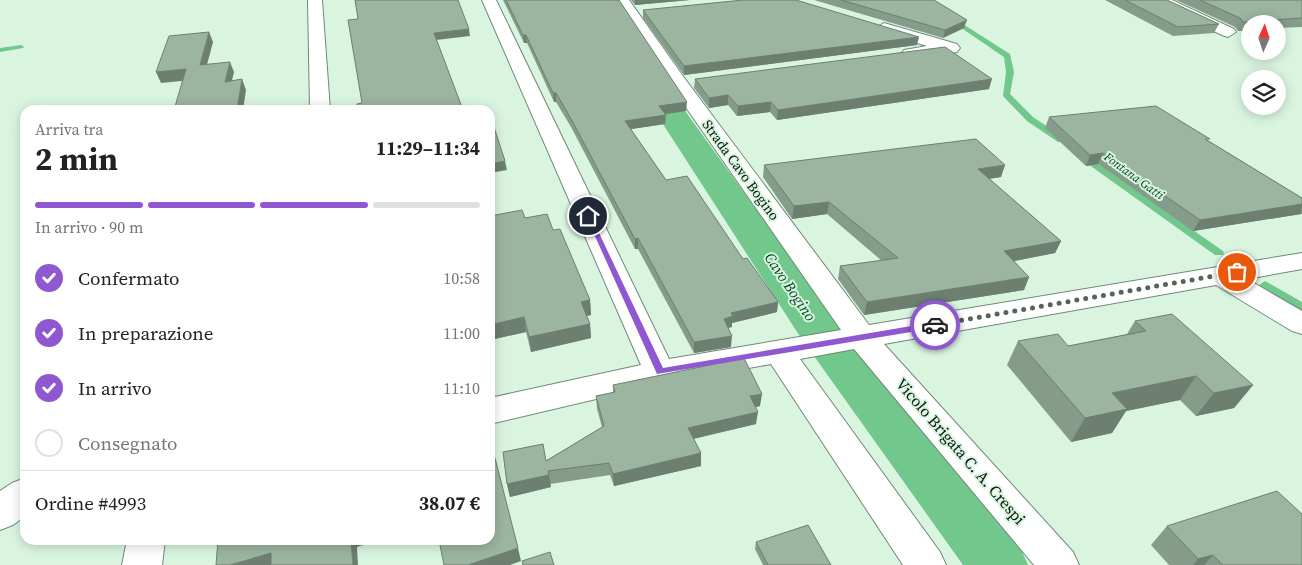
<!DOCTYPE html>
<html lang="it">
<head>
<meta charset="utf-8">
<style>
  body { margin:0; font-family:"Source Serif 4",serif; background:#f2f2f2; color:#222; height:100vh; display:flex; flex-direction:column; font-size:19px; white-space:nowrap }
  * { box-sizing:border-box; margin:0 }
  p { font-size:16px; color:#767676 }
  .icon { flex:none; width:28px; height:28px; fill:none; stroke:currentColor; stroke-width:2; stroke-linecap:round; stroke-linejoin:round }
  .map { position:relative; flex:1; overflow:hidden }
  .drawer { position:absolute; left:20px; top:105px; width:475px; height:440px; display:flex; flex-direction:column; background:#fff; border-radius:15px; box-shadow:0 2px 12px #0003 }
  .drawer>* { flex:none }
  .needle { width:32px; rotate:3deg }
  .buttons { position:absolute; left:1241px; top:15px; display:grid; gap:10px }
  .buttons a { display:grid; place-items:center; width:45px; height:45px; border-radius:50%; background:#fff; box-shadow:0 2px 12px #0003; font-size:25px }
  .pin { position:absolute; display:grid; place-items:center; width:42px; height:42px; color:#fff; margin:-21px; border:2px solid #fff; border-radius:50%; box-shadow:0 1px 5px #0007 }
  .courier { position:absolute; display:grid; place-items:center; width:50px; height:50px; margin:-25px; border:4px solid #9058d0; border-radius:50%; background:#fff; color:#222; box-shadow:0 1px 6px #0007 }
  .head em { font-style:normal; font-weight:700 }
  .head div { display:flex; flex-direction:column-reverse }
  .head { display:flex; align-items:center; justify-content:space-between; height:85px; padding:0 15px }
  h1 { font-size:32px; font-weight:700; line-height:38px }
  .bar { display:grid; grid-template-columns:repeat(4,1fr); gap:8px 5px; align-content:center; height:60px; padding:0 15px }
  .bar i { height:6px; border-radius:4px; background:#e0e0e0 }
  .bar .active { background:#9058d0 }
  .bar p { grid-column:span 4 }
  .line { display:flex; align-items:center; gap:12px; padding:0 15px; border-top:1px solid #e0e0e0 }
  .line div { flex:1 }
  ol { padding:0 15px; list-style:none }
  li { display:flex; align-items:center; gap:15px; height:55px }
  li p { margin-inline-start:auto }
  li .icon { padding:5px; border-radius:50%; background:#9058d0; color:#fff; stroke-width:4 }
  li:last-child { color:#767676 }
  li i { width:28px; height:28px; border:2px solid #e0e0e0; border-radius:50% }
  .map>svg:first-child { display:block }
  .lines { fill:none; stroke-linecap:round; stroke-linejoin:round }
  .stream { fill:#71c78c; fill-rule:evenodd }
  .canal { fill:#71c78c; fill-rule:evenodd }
  .street-casing { stroke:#708976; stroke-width:2 }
  .street { fill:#fff; fill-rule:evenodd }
  .wall { fill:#859c8a }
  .shaded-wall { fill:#6c7f71 }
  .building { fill:#9bb5a1; stroke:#6c7f71 }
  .route { fill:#9058d0 }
  .done { stroke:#546458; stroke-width:5; stroke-dasharray:0 9 }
  .labels { text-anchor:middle; stroke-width:4; stroke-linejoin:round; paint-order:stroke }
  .far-water-label { font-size:12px; font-style:italic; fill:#00441f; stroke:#d9f5e0 }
  .street-label { font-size:14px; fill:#0c160f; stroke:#d9f5e0 }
  .water-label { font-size:15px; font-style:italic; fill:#00441f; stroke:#d9f5e0 }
  .near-street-label { font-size:16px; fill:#0c160f; stroke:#d9f5e0 }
</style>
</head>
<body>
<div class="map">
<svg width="1302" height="565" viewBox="0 0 1302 565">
  <rect width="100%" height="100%" fill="#d9f5e0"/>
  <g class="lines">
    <path class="stream" d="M951 19H955L1010 54 1014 72 1010 94 1033 117 1064 138V142H1058L1027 121 1003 96 1006 72 1004 57 951 21Z
      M21 45 24 47 23 48 0 52V48Z
      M1084 154 1223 251 1224 253 1223 255H1215L1081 159V155Z
      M1265 281 1302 302V311L1261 288 1259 285Z"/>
    <path class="canal" d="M583 0H605L831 313 1019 545 1028 565H963L799 335Z"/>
    <defs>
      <path id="street" d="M308 0H322L330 110H310Z
        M482 0H496L669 359 841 330 669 83 615 0H629L685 79 869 325 1302 253V269L1247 279 1302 311V334L1292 331 1216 285 884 344 1073 552 1079 565H1034L854 349 800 359 940 552 946 565H903L771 364 660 384 490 424V398L641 365Z
        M1153 0H1172L1234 29 1236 32 1228 37 1222 35 1155 3Z
        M884 23 957 44 960 48 957 52 951 53 910 59 904 58 901 54 904 50 927 46 878 31 876 28Z
        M25 478V516L13 525 0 530V491L12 483Z
        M127 540H165L162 565H122Z"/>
    </defs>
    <use href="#street" class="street-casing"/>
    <use href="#street" class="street"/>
  </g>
  <path class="wall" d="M503 0H619L686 111 665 114V124L631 129 666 180 743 259 778 302 777 312 732 323V327L728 328 731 347 694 353 638 249H635L571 127 556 102H554L527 43H524Z
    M631 0H690L635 5Z
    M814 0H934L964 28 943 38Z
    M1105 0H1167L1219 24 1214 33 1173 36Z
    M1176 0H1302V27L1278 28V24H1250V31H1238L1235 27Z
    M643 10 917 45 684 75 643 18Z
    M695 79 989 89 777 120 770 112 737 116 728 105 709 108 694 88Z
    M1049 117 1209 141 1302 198V214H1301L1193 231 1098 164 1086 166 1045 128Z
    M764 165 1001 177 989 179 1061 241 1055 253 1014 261 1029 277 1024 290 864 315 838 279 840 266 882 261 827 214 792 219 763 177Z
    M490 216 525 218 590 300 591 315 586 316 590 324 591 338 531 352 526 332 490 340Z
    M1135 321 1253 385 1234 408 1196 416 1180 400 1126 411 1112 433 1071 442 1007 365 1018 341 1068 346 1127 334Z
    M613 385 760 406 756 407V424L694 439 701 453V466L614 486 610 475 550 484 551 487 510 497 507 484 602 427 597 409 596 396 613 393Z
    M1167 526 1302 565H1169L1151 545Z
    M756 542 831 565H763L755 549Z"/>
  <path class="shaded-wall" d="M635 0H690L635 5Z
    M967 20 964 28 943 38 945 30Z
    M469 29 470 36 436 40 434 33Z
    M209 32 213 42 204 76 200 65Z
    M523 35H526L527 43H524Z
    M919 37 917 45 684 75V66Z
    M230 62 234 72 229 93 225 82Z
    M186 69 191 80 161 83 156 72Z
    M242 79 246 90 243 110H237Z
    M992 79 989 89 777 120 778 110Z
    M553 93H556V102H554Z
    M728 95V105L709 108V98Z
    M687 102 686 111 659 115V106Z
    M771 102 770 112 737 116 738 106Z
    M666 115 665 124 625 130V121Z
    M1103 153 1098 164 1086 166 1090 155Z
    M505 161 507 170 490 173V164Z
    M1005 165 1001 177 974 181 978 169Z
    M829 202 827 214 792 219 794 206Z
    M1302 204 1301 214 1193 231 1200 220Z
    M638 238V249H635V239Z
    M1061 241 1055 253 999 264 1004 251Z
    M1029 277 1024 290 864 315 867 302Z
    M590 300 591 315 582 317 581 302Z
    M778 302 777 312 732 323V327L723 329 724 319 731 313Z
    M524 317 526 332 490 340V325Z
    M590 324 591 338 531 352 529 337Z
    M732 336 731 347 694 353V342Z
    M1196 376 1180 400 1126 411 1112 433 1071 442 1085 418 1112 393Z
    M1253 385 1234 408 1196 416 1214 393Z
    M762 394 760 406 749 409 750 396Z
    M758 412 756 424 687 440 688 428Z
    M701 453V466L614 486 613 474Z
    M549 475 551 487 510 497 507 484Z
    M351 540H379L357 547 358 565H353Z
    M518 548 521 561 510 565H468Z
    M271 553 279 565H230Z
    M1213 555 1204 565H1193L1198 559Z"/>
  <path class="building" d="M355 0H458L469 29 434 33 463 110H358L357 104 362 103 348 20 358 19Z
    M506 0H619L687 102 659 106 666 115 625 121 666 180 687 176 743 259 747 258 778 302 731 313 733 316 724 319 732 336 694 342 638 238 635 239 570 117 556 93H553L526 35H523Z
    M743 0H796L919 37 684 66 643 10Z
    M841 0H934L967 20 945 30Z
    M1125 0H1167L1219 24 1178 27Z
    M1200 0H1302V18L1243 22 1240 18Z
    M209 32 200 65 230 62 225 82 242 79 237 110H174L186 69 156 72 169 36Z
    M945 47 992 79 778 110 771 102 738 106 728 95 709 98 695 79Z
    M1156 106 1210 139H1205L1302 198V204L1200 220 1103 153 1090 155 1049 117Z
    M490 118H491L505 161 490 164Z
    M976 139 1005 165 978 169 1061 241 1004 251 1029 277 867 302 840 266 898 258 829 202 794 206 764 165Z
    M522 210 525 218 547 214 553 230 560 229 590 300 581 302 590 324 529 337 524 317 490 325V216Z
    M1172 314 1253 385 1214 393 1196 376 1112 393 1127 409 1085 418 1018 341 1058 334 1068 346 1146 331 1135 321Z
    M744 358 762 394 750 396 758 412 688 428 701 453 613 474 609 463 548 471 549 475 507 484 503 452 543 444 546 461 604 426 596 396 615 392 613 385Z
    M495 458 518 548 468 565H444L439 540H490V459Z
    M1277 491 1302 514V565H1223L1213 555 1198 559 1167 526Z
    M808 525 831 565H768L756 542Z
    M218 540H351L353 565H271V553L230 565H216Z
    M550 552 554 565H523L522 561Z"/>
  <path class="route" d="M585 214 591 216 663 368 935 322 939 325 935 328 657 374Z"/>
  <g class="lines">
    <path class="done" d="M935 325 1237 272"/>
  </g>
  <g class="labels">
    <g class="far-water-label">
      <text transform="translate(1134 176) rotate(36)" y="4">Fontana Gatti</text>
    </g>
    <g class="street-label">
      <text transform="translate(741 170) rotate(54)" y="5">Strada Cavo Bogino</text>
    </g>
    <g class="water-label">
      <text transform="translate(790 287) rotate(56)" y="5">Cavo Bogino</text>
    </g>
    <g class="near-street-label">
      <text transform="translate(961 451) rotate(49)" y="6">Vicolo Brigata C. A. Crespi</text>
    </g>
  </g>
</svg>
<div class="buttons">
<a><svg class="needle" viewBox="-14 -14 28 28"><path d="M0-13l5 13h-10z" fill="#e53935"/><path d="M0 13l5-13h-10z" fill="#767676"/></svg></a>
<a><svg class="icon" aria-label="layers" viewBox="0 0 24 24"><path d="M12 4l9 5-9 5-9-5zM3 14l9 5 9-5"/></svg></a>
</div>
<div class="pin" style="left:1237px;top:272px;background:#ea580c"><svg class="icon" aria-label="bag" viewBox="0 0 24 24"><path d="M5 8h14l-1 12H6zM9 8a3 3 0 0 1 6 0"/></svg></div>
<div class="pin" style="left:588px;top:216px;background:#1f2937"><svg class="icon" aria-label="home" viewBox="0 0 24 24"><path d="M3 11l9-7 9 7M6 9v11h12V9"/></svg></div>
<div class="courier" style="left:935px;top:325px"><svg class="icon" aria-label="car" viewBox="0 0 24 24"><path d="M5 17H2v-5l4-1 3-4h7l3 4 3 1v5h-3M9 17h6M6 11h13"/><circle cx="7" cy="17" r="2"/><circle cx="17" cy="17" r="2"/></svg></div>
<section class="drawer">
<div class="head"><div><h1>2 min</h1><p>Arriva tra</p></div><em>11:29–11:34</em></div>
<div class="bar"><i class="active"></i><i class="active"></i><i class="active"></i><i></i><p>In arrivo · 90 m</p></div>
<ol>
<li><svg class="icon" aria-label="check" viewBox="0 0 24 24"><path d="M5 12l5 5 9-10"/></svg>Confermato<p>10:58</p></li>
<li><svg class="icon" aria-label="check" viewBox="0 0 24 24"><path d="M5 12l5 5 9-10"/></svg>In preparazione<p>11:00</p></li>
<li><svg class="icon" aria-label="check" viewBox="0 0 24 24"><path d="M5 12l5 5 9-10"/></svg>In arrivo<p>11:10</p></li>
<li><i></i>Consegnato</li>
</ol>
<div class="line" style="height:65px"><div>Ordine #4993</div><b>38.07 €</b></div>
</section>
</div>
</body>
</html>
